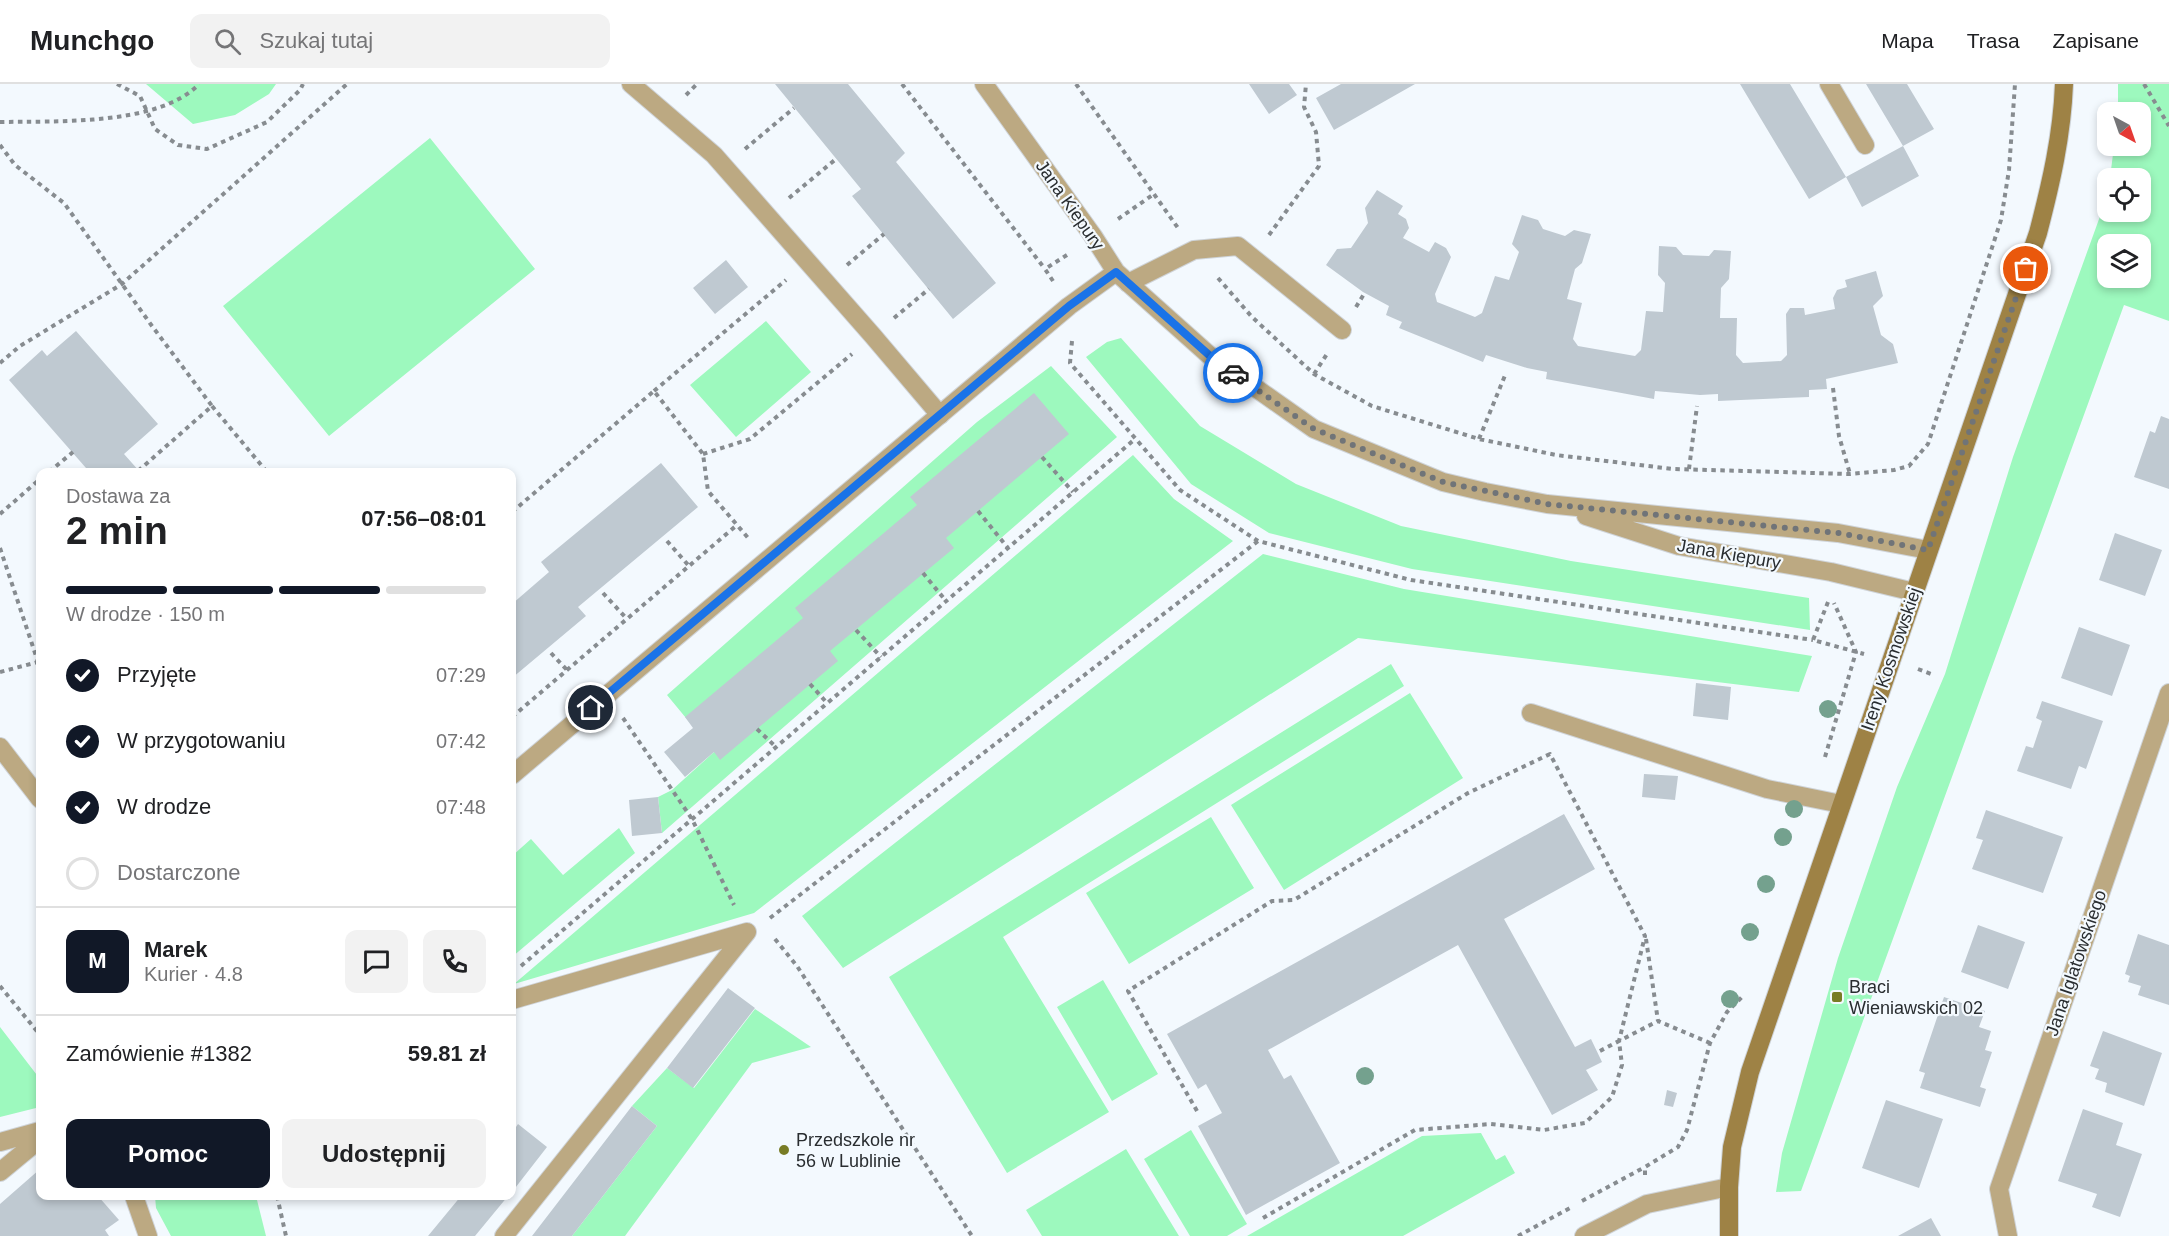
<!DOCTYPE html>
<html lang="pl">
<head>
<meta charset="utf-8">
<style>
  body { margin:0; font-family:Helvetica,sans-serif; background:#f2f2f2; color:#202124; height:100vh; display:flex; flex-direction:column; font-size:22px; white-space:nowrap }
  * { box-sizing:border-box; margin:0 }
  p { font-size:20px; color:#757577 }
  .icon { flex:none; width:33px; height:33px; fill:none; stroke:currentColor; stroke-width:2; stroke-linecap:round; stroke-linejoin:round }
  .map { position:relative; flex:1; overflow:hidden }
  .side { position:absolute; left:36px; top:384px; width:480px; height:732px; display:flex; flex-direction:column; background:#fff; border-radius:12px; box-shadow:0 3px 9px #0003 }
  .side>* { flex:none }
  .needle { width:39px; rotate:140deg }
  .fabs { position:absolute; left:2097px; top:18px; display:grid; gap:12px }
  .fabs a { display:grid; place-items:center; width:54px; height:54px; border-radius:12px; background:#fff; box-shadow:0 3px 9px #0003; font-size:30px }
  .pin { position:absolute; display:grid; place-items:center; width:51px; height:51px; color:#fff; margin:-26px; border:3px solid #fff; border-radius:50%; box-shadow:0 2px 6px #0007 }
  .courier { position:absolute; display:grid; place-items:center; width:60px; height:60px; margin:-30px; border:4px solid #1a73e8; border-radius:50%; background:#fff; color:#222; box-shadow:0 2px 8px #0007 }
  .headline em { font-style:normal; font-weight:700 }
  .headline div { display:flex; flex-direction:column-reverse }
  .headline { display:flex; align-items:center; justify-content:space-between; height:102px; padding:0 30px }
  h1 { font-size:39px; font-weight:700; line-height:45px }
  .bar { display:grid; grid-template-columns:repeat(4,1fr); gap:9px 6px; align-content:center; height:72px; padding:0 30px }
  .bar i { height:8px; border-radius:4px; background:#e0e0e0 }
  .bar .current { background:#111827 }
  .bar p { grid-column:span 4 }
  .line { display:flex; align-items:center; gap:15px; padding:0 30px; border-top:2px solid #e0e0e0 }
  .line div { flex:1 }
  .round { display:grid; place-items:center; flex:none; width:63px; height:63px; border-radius:12px; background:#f2f2f2 }
  ol { padding:0 30px; list-style:none }
  li { display:flex; align-items:center; gap:18px; height:66px }
  li p { margin-inline-start:auto }
  li .icon { padding:6px; border-radius:50%; background:#111827; color:#fff; stroke-width:4 }
  li:last-child { color:#757577 }
  li i { width:33px; height:33px; border:3px solid #e0e0e0; border-radius:50% }
  .cta { display:flex; gap:12px; margin-top:auto; padding:12px 30px }
  .cta a { flex:1; height:69px; border-radius:12px; background:#111827; color:#fff; font-size:24px; font-weight:700; line-height:69px; text-align:center }
  .cta a+a { background:#f2f2f2; color:#202124 }
  header { display:flex; align-items:center; gap:36px; box-sizing:border-box; height:84px; padding:0 30px; background:#fff; border-bottom:2px solid #e0e0e0 }
  header strong { font-size:28px }
  nav { display:flex; gap:33px; margin-inline-start:auto; font-size:21px }
  .search { width:420px; height:54px; background:#f2f2f2; display:flex; align-items:center; gap:15px; box-sizing:border-box; padding:0 21px; border-radius:12px; color:#757577; font-size:22px }
  .map>svg:first-child { display:block }
  .green { fill:#9df9be; fill-rule:evenodd }
  .building { fill:#bfc9d1 }
  .lines { fill:none; stroke-linecap:round; stroke-linejoin:round }
  .lane-casing { stroke:#cfd4d9; stroke-width:20 }
  .street-casing { stroke:#cfd4d9; stroke-width:20 }
  .secondary-casing { stroke:#cfd4d9; stroke-width:20 }
  .path { stroke:#878c90; stroke-width:4; stroke-dasharray:4.5 4.5; stroke-linecap:butt }
  .lane { stroke:#bca982; stroke-width:18 }
  .street { stroke:#bca982; stroke-width:18 }
  .secondary { stroke:#9e8245; stroke-width:18 }
  .tree { fill:#74a18e }
  .done { stroke:#707478; stroke-width:6; stroke-dasharray:0 10.8 }
  .route { stroke:#1a73e8; stroke-width:8 }
  .poi-dot { fill:#787c25; stroke:#f3f9fe; stroke-width:2 }
  .labels { text-anchor:middle; stroke-width:4.5; stroke-linejoin:round; paint-order:stroke }
  .street-label { font-size:18px; fill:#292d30; stroke:#f3f9fe }
  .poi-label { font-size:18px; fill:#292d30; stroke:#f3f9fe; text-anchor:start }
</style>
</head>
<body>
<header>
<strong>Munchgo</strong>
<div class="search"><svg class="icon" aria-label="search" viewBox="0 0 24 24"><circle cx="10" cy="10" r="6"/><path d="M15 15l6 6"/></svg>Szukaj tutaj</div>
<nav><a>Mapa</a><a>Trasa</a><a>Zapisane</a></nav>
</header>
<div class="map">
<svg width="2169" height="1152" viewBox="0 0 2169 1152">
  <rect width="100%" height="100%" fill="#f3f9fe"/>
  <path class="green" d="M146 0H276L269 10 235 31 193 40Z
    M2118 0H2169V237L2124 221 1801 1107 1776 1108 1782 1069 1838 874 1897 703 1945 590 2013 373 2107 113 2108 128H2140V94H2110L2114 62H2140V28H2118ZM2108 160H2140V194H2108Z
    M430 54 535 185 329 352 223 222Z
    M766 237 811 288 736 353 690 301Z
    M1121 254 1200 342 1296 400 1401 442 1571 477 1809 514 1810 546 1412 485 1269 449 1191 400 1086 273 1107 258Z
    M1051 282 1117 353 662 749 658 713 672 706 714 668 667 611 977 338Z
    M1133 371 1174 415 1233 457 754 829 514 900Z
    M1263 470 1404 505 1812 572 1799 608 1358 554 843 884 802 832Z
    M1391 580 1404 602 1003 853 1109 1028 1007 1089 889 893Z
    M1410 609 1463 694 1284 806 1231 721Z
    M1211 733 1254 804 1129 880 1086 809Z
    M619 744 635 769 512 873V772L531 755 563 791Z
    M1103 896 1158 990 1112 1017 1057 923Z
    M755 925 811 963 752 979 625 1152H572L657 1042 632 1022 667 984 694 1004Z
    M0 943 40 995V1023L0 1033Z
    M1191 1046 1247 1140 1227 1152H1190L1144 1075Z
    M1481 1049 1496 1076 1505 1071 1515 1089 1403 1152H1247L1422 1052Z
    M1126 1065 1179 1152H1042L1026 1126Z
    M155 1112H256L266 1152H171L156 1124Z"/>
  <path class="building" d="M775 0H848L905 69 896 78 996 199 953 235 852 112 861 105Z
    M1249 0H1289L1297 11 1269 30Z
    M1341 0H1415L1334 46 1316 14Z
    M1740 0H1790L1846 93 1809 115Z
    M1866 0H1907L1934 45 1903 62Z
    M1903 62 1919 92 1862 123 1846 93Z
    M1377 106 1403 122 1398 130 1406 135 1409 144 1403 154 1429 168 1435 158 1446 164 1451 173 1435 210 1437 218 1475 233 1482 229 1495 192 1509 196 1519 168 1512 160 1522 131 1538 136 1543 145 1565 152 1574 146 1591 150 1582 179 1575 185 1567 215 1582 219 1573 255 1578 262 1635 272 1641 266 1646 227 1663 228 1665 199 1658 191 1659 162 1676 163 1683 171 1709 172 1714 166 1731 167 1729 195 1721 204 1720 234H1737L1736 271 1743 279 1781 277 1787 271 1786 230 1790 224H1804L1805 231 1835 225 1833 214 1837 206 1847 203 1845 196 1876 187 1883 212 1873 222 1881 251 1893 260 1898 279 1826 295 1827 305 1809 306V313L1718 317V310L1700 311 1655 307 1654 315 1546 295 1547 288 1527 284 1486 271 1483 278 1399 244 1402 238 1386 231 1389 222 1363 208 1326 181 1337 165 1351 164 1368 139 1365 124Z
    M726 176 748 203 715 230 693 204Z
    M76 247 158 340 124 370 140 388H82L86 384 9 296 42 266 47 272Z
    M1034 309 1069 350 946 454 954 464 830 567 838 577 720 676 714 668 685 693 664 668 693 644 685 633 803 534 795 524 917 421 910 413Z
    M2161 332 2169 335V405L2134 393 2150 347 2155 349Z
    M661 379 698 423 578 523 586 532 512 594V520L549 488 541 478Z
    M2115 449 2162 466 2145 512 2099 496Z
    M2079 543 2130 561 2112 612 2061 594Z
    M1696 599 1731 603 1728 636 1693 632Z
    M2042 617 2103 637 2086 685 2079 682 2071 705 2017 687 2026 662 2033 664 2042 637 2036 634Z
    M1644 690 1678 692 1675 716 1642 713Z
    M658 713 662 749 632 752 629 716Z
    M1986 726 2063 753 2043 809 1972 785 1983 756 1976 754Z
    M1564 730 1595 785 1504 835 1575 963 1591 955 1602 978 1586 986 1598 1006 1552 1031 1458 861 1268 966 1284 995 1291 991 1340 1079 1246 1131 1198 1042 1222 1029 1206 1000 1198 1005 1167 950Z
    M1978 841 2025 858 2008 905 1961 888Z
    M2138 850 2169 861V921L2138 911 2141 902 2128 898 2130 892 2125 890Z
    M728 904 755 924 693 1004 667 984Z
    M1944 913 1985 927 1979 943 1991 947 1985 966 1992 968 1980 1003 1986 1005 1980 1023 1920 1004 1925 989 1919 987Z
    M2103 947 2162 969 2144 1022 2105 1008 2107 999 2095 995 2099 985 2090 982Z
    M1667 1006 1677 1009 1673 1023 1664 1021Z
    M1886 1016 1943 1035 1919 1104 1862 1084Z
    M632 1022 657 1042 572 1152H532Z
    M2083 1025 2123 1039 2116 1061 2142 1070 2120 1133 2092 1123 2097 1110 2058 1097Z
    M518 1040 547 1063 512 1108V1049Z
    M40 1085V1112H98L119 1136 105 1146 109 1152H0V1120Z
    M461 1112H508L475 1152H428Z
    M1931 1134 1941 1152H1898Z"/>
  <g class="lines">
    <defs>
      <path id="lane" d="M631 0 714 71 873 252 940 331
        M1829 0 1865 61
        M1128 199 1194 166 1238 162 1342 246
        M1531 629 1767 705 1841 720"/>
      <path id="street" d="M984 0 1093 152 1116 188 1209 271 1314 345 1443 398 1485 408 1547 420 1838 449 1928 466
        M1586 432 1679 462 1831 488 1914 508
        M0 663 40 715
        M512 691 1069 222 1116 188
        M512 916 747 848
        M0 1058 40 1047
        M0 1088 40 1055
        M134 1112 148 1152
        M504 1152 747 848
        M1584 1152 1647 1120 1729 1103
        M2008 1152 1999 1105 2169 609"/>
      <path id="secondary" d="M1729 1152V1103L1732 1063 1750 988 2038 149C2051 99 2062 52 2064 0"/>
    </defs>
    <use href="#lane" class="lane-casing"/>
    <use href="#street" class="street-casing"/>
    <use href="#secondary" class="secondary-casing"/>
    <path class="path" d="M117 0 140 12 155 45 178 61 207 65 267 38 300 6 303 0
      M902 0 1045 185
      M1076 0 1178 144
      M2144 0 2169 42
      M686 11 697 0
      M0 38C55 37 159 42 199 0
      M0 61 15 81 64 119 152 242 212 322 138 387
      M745 65 794 24
      M789 114 836 75
      M1118 135 1154 110
      M1269 151 1319 82 1316 48 1304 23 1306 0
      M847 181 884 150
      M1218 194 1252 233 1314 290 1372 322 1479 355 1556 371 1673 385 1850 390 1894 386 1909 382 1928 360 2001 136 2009 86 2015 0
      M1053 197 1045 185 1070 169
      M1356 223 1364 210
      M894 234 929 205
      M1072 257 1070 279 1180 406 1258 457 1411 496 1813 556
      M0 279 20 262 122 200 347 0
      M1314 290 1327 270
      M1833 304 1839 352 1850 390
      M654 307 786 196
      M212 322 267 388
      M1479 355 1506 289
      M703 370 750 355 852 270
      M1042 373 1073 408
      M1689 385 1697 322
      M49 388 73 368
      M978 427 1008 464
      M512 428 654 307 703 370 708 407 749 455
      M0 430 40 395
      M667 457 689 482
      M0 464 38 578 40 577
      M923 489 946 517
      M603 509 627 535
      M1828 518 1813 556 1864 570
      M856 546 881 573
      M551 569 567 586
      M1918 585 1931 590
      M0 588 38 578 40 579
      M810 600 827 619
      M512 633 737 441
      M623 634 692 735 734 821
      M757 645 776 663
      M1825 673 1856 568 1834 519
      M770 834 1258 457
      M775 855 797 882 972 1152
      M1646 855 1658 937
      M521 882 1135 355
      M0 902 40 951
      M1197 1027 1128 907 1272 817 1294 816 1468 709 1550 670 1645 852 1619 957 1658 937 1710 959
      M1645 1091V1083L1678 1063 1687 1046 1710 959 1727 928 1743 912
      M277 1112 286 1152
      M1582 1117 1645 1083
      M1263 1134 1415 1046 1491 1040 1544 1046 1585 1039 1612 1013 1622 981 1619 957 1598 968
      M1518 1152 1570 1124"/>
    <use href="#lane" class="lane"/>
    <use href="#street" class="street"/>
    <use href="#secondary" class="secondary"/>
  </g>
  <g class="tree">
    <circle cx="1828" cy="625" r="9"/>
    <circle cx="1794" cy="725" r="9"/>
    <circle cx="1783" cy="753" r="9"/>
    <circle cx="1766" cy="800" r="9"/>
    <circle cx="1750" cy="848" r="9"/>
    <circle cx="1730" cy="915" r="9"/>
    <circle cx="1365" cy="992" r="9"/>
  </g>
  <g class="lines">
    <path class="done" d="M1233 289 1314 345 1443 398 1547 420 1838 449 1928 466 2026 185"/>
    <path class="route" d="M591 624 1069 222 1116 188 1209 271 1233 289"/>
  </g>
  <g class="poi-dot">
    <rect x="1831" y="907" width="12" height="12" rx="3"/>
    <circle cx="784" cy="1066" r="6"/>
  </g>
  <g class="labels">
    <g class="street-label">
      <text transform="translate(1070 121) rotate(55)" y="6">Jana Kiepury</text>
      <text transform="translate(1729 470) rotate(10)" y="6">Jana Kiepury</text>
      <text transform="translate(1891 575) rotate(-71)" y="6">Ireny Kosmowskiej</text>
      <text transform="translate(2076 879) rotate(-71)" y="6">Jana Iglatowskiego</text>
    </g>
    <g class="poi-label">
      <text x="1849" y="909">Braci<tspan x="1849" dy="21">Wieniawskich 02</tspan></text>
      <text x="796" y="1062">Przedszkole nr<tspan x="796" dy="21">56 w Lublinie</tspan></text>
    </g>
  </g>
</svg>
<div class="fabs">
<a><svg class="needle" viewBox="-14 -14 28 28"><path d="M0-13l5 13h-10z" fill="#e53935"/><path d="M0 13l5-13h-10z" fill="#757577"/></svg></a>
<a><svg class="icon" aria-label="locate" viewBox="0 0 24 24"><circle cx="12" cy="12" r="6"/><path d="M12 2v4M12 18v4M2 12h4M18 12h4"/></svg></a>
<a><svg class="icon" aria-label="layers" viewBox="0 0 24 24"><path d="M12 4l9 5-9 5-9-5zM3 14l9 5 9-5"/></svg></a>
</div>
<div class="pin" style="left:2026px;top:185px;background:#ea580c"><svg class="icon" aria-label="bag" viewBox="0 0 24 24"><path d="M5 8h14l-1 12H6zM9 8a3 3 0 0 1 6 0"/></svg></div>
<div class="pin" style="left:591px;top:624px;background:#1f2937"><svg class="icon" aria-label="home" viewBox="0 0 24 24"><path d="M3 11l9-7 9 7M6 9v11h12V9"/></svg></div>
<div class="courier" style="left:1233px;top:289px"><svg class="icon" aria-label="car" viewBox="0 0 24 24"><path d="M5 17H2v-5l4-1 3-4h7l3 4 3 1v5h-3M9 17h6M6 11h13"/><circle cx="7" cy="17" r="2"/><circle cx="17" cy="17" r="2"/></svg></div>
<section class="side">
<div class="headline"><div><h1>2 min</h1><p>Dostawa za</p></div><em>07:56–08:01</em></div>
<div class="bar"><i class="current"></i><i class="current"></i><i class="current"></i><i></i><p>W drodze · 150 m</p></div>
<ol>
<li><svg class="icon" aria-label="check" viewBox="0 0 24 24"><path d="M5 12l5 5 9-10"/></svg>Przyjęte<p>07:29</p></li>
<li><svg class="icon" aria-label="check" viewBox="0 0 24 24"><path d="M5 12l5 5 9-10"/></svg>W przygotowaniu<p>07:42</p></li>
<li><svg class="icon" aria-label="check" viewBox="0 0 24 24"><path d="M5 12l5 5 9-10"/></svg>W drodze<p>07:48</p></li>
<li><i></i>Dostarczone</li>
</ol>
<div class="line" style="height:108px"><b class="round" style="background:#111827;color:#fff">M</b><div><b>Marek</b><p>Kurier · 4.8</p></div><a class="round"><svg class="icon" aria-label="chat" viewBox="0 0 24 24"><path d="M4 5h16v11H9l-5 4z"/></svg></a><a class="round"><svg class="icon" aria-label="phone" viewBox="0 0 24 24"><path d="M5 4h4l2 5-3 2q2 4 5 5l2-3 5 2v4C11 20 4 13 5 4z"/></svg></a></div>
<div class="line" style="height:78px"><div>Zamówienie #1382</div><b>59.81 zł</b></div>
<div class="cta"><a>Pomoc</a><a>Udostępnij</a></div>
</section>
</div>
</body>
</html>
